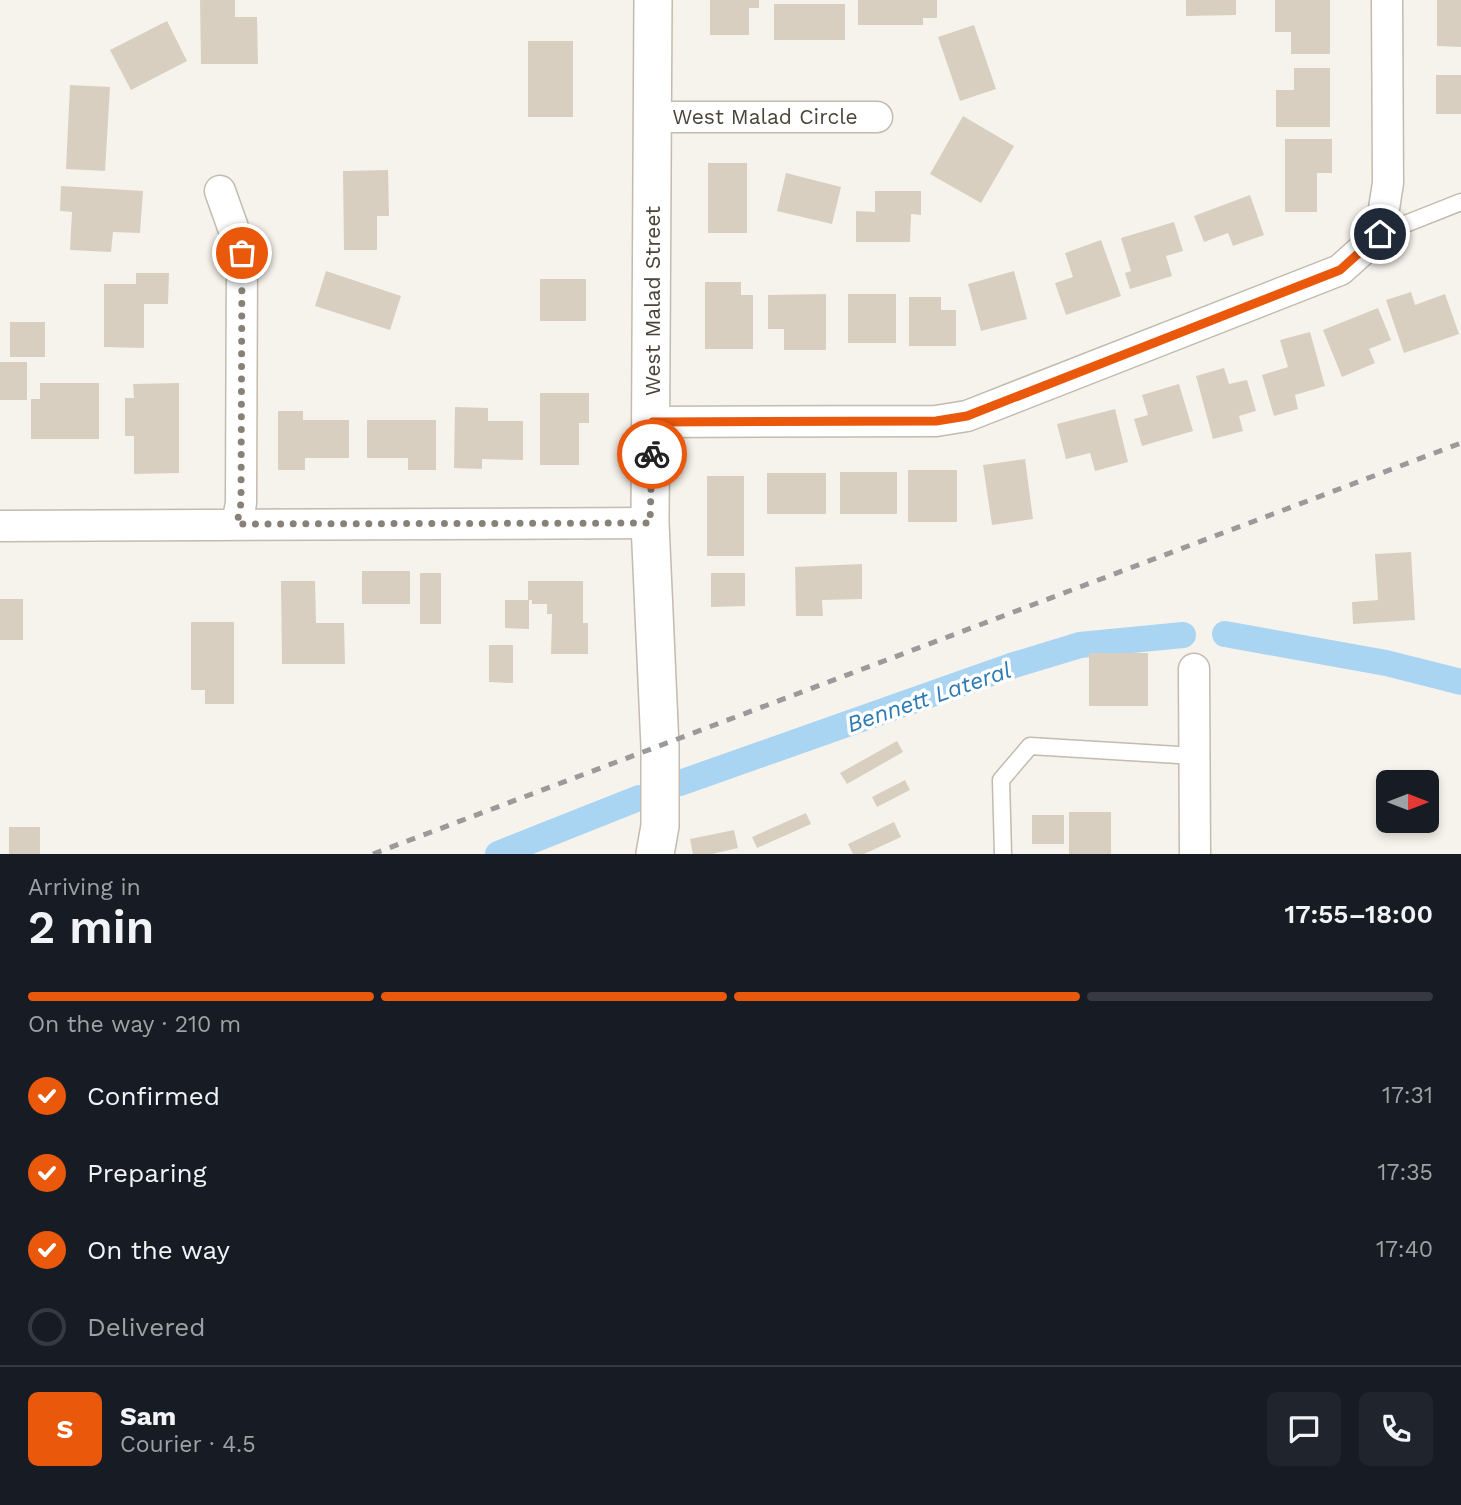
<!DOCTYPE html>
<html lang="en">
<head>
<meta charset="utf-8">
<style>
  body { margin:0; font-family:"Work Sans",sans-serif; background:#20242c; color:#f1f3f6; height:100vh; display:flex; flex-direction:column; font-size:26px; white-space:nowrap }
  * { box-sizing:border-box; margin:0 }
  p { font-size:23px; color:#9ea1a6 }
  .icon { flex:none; width:38px; height:38px; fill:none; stroke:currentColor; stroke-width:2; stroke-linecap:round; stroke-linejoin:round }
  .map { position:relative; height:854px; overflow:hidden }
  .side { display:flex; flex-direction:column; background:#171b24; flex:1 }
  .side>* { flex:none }
  .needle { width:46px; rotate:90deg }
  .controls { position:absolute; left:1376px; top:770px; display:grid; gap:14px }
  .controls a { display:grid; place-items:center; width:63px; height:63px; border-radius:10px; background:#171b24; box-shadow:0 4px 10px #0003; font-size:35px }
  .pin { position:absolute; display:grid; place-items:center; width:60px; height:60px; color:#fff; margin:-30px; border:4px solid #fff; border-radius:50%; box-shadow:0 2px 7px #0007 }
  .courier { position:absolute; display:grid; place-items:center; width:70px; height:70px; margin:-35px; border:5px solid #ea580c; border-radius:50%; background:#fff; color:#222; box-shadow:0 2px 9px #0007 }
  .headline em { font-style:normal; font-weight:600 }
  .headline div { display:flex; flex-direction:column-reverse }
  .headline { display:flex; align-items:center; justify-content:space-between; height:119px; padding:0 28px }
  h1 { font-size:46px; font-weight:600; line-height:52px }
  .bar { display:grid; grid-template-columns:repeat(4,1fr); gap:10px 7px; align-content:center; height:84px; padding:0 28px }
  .bar i { height:9px; border-radius:5px; background:#363941 }
  .bar .selected { background:#ea580c }
  .bar p { grid-column:span 4 }
  .line { display:flex; align-items:center; gap:18px; padding:0 28px; border-top:2px solid #363941 }
  .line div { flex:1 }
  .round { display:grid; place-items:center; flex:none; width:74px; height:74px; border-radius:10px; background:#20242c }
  ol { padding:0 28px; list-style:none }
  li { display:flex; align-items:center; gap:21px; height:77px }
  li p { margin-inline-start:auto }
  li .icon { padding:7px; border-radius:50%; background:#ea580c; color:#fff; stroke-width:4 }
  li:last-child { color:#9ea1a6 }
  li i { width:38px; height:38px; border:4px solid #363941; border-radius:50% }
  .map>svg:first-child { display:block }
  .lines { fill:none; stroke-linecap:round; stroke-linejoin:round }
  .canal { stroke:#a9d4f2; stroke-width:26 }
  .building { fill:#d8cfc1 }
  .service-casing { stroke:#c2bbae; stroke-width:19 }
  .minor-casing { stroke:#c2bbae; stroke-width:33 }
  .tertiary-casing { stroke:#c2bbae; stroke-width:40 }
  .service { stroke:#fff; stroke-width:16 }
  .minor { stroke:#fff; stroke-width:30 }
  .tertiary { stroke:#fff; stroke-width:37 }
  .rail { stroke:#9a9a9a; stroke-width:5; stroke-dasharray:9 9; stroke-linecap:butt }
  .done { stroke:#878178; stroke-width:7; stroke-dasharray:0 12.6 }
  .route { stroke:#ea580c; stroke-width:9 }
  .labels { text-anchor:middle; stroke-width:7; stroke-linejoin:round; paint-order:stroke }
  .street-label { font-size:21px; fill:#4b4439; stroke:#fff }
  .water-label { font-size:23px; font-style:italic; fill:#2e7ab2; stroke:#fff }
</style>
</head>
<body>
<div class="map">
<svg width="1461" height="854" viewBox="0 0 1461 854">
  <rect width="100%" height="100%" fill="#f6f3ec"/>
  <g class="lines">
    <path class="canal" d="M1225 634 1386 663 1461 682
      M680 783 1011 666 1080 645 1183 635
      M498 854 639 798"/>
  </g>
  <path class="building" d="M200 0H235V17H257L258 64H201Z
    M710 0H759V8H749V35H710Z
    M858 0H937V18H923V25H858Z
    M1186 0H1236V15L1186 16Z
    M1275 0H1330V54H1291V32H1275Z
    M1437 0H1461V47L1437 46Z
    M774 4H845V40H774Z
    M167 21 187 61 131 90 110 50Z
    M974 25 996 89 960 101 938 37Z
    M528 41H573V117H528Z
    M1294 68H1330V127H1276V90H1294Z
    M1436 75H1461V114H1436Z
    M70 85 110 87 105 171 66 169Z
    M963 116 1014 146 981 203 930 174Z
    M1285 139H1332V173H1317V212H1285Z
    M708 163H747V233H708Z
    M388 170 389 216H377V250H344L343 171Z
    M786 173 841 187 832 224 777 211Z
    M61 186 143 191 140 233 113 232 111 252 70 250 72 212 60 211Z
    M875 191H921V215L911 214 910 242H856V211L875 212Z
    M1250 195 1264 235 1233 246 1228 233 1204 242 1194 216Z
    M1174 222 1183 251 1166 256 1172 276 1130 289 1125 273 1131 271 1121 238Z
    M1101 240 1121 296 1066 315 1055 283 1073 277 1065 253Z
    M326 271 401 296 390 330 315 306Z
    M1014 271 1027 319 981 331 968 284Z
    M136 273H169L168 304H144V348L104 347V284H136Z
    M540 279H586V321H540Z
    M705 282H741V295H753V349H705Z
    M1411 292 1415 305 1445 294 1459 334 1404 353 1386 300Z
    M826 294V350H784V329H768V295Z
    M848 294H896V343H848Z
    M909 297H941V310H956V346H909Z
    M1378 308 1391 340 1369 349 1375 363 1342 377 1323 330Z
    M10 322H45V357H10Z
    M1310 332 1325 386 1295 395 1298 409 1274 416 1262 375 1288 367 1280 340Z
    M0 362H27V400H0Z
    M1224 368 1229 384 1247 380 1256 411 1239 416 1243 431 1213 439 1196 376Z
    M40 383H99V439H31V399H40Z
    M179 383V473L134 474V436H125V398H134L133 384Z
    M1179 384 1193 431 1142 446 1134 419 1148 415 1142 395Z
    M540 393H589V423H579V465H540Z
    M455 407 488 408V421H523V460L482 459V469L454 468Z
    M1115 409 1128 462 1095 471 1090 453 1066 459 1057 424Z
    M278 411H303V420H349V458H305V470H278Z
    M367 420H436V470H408V458H367Z
    M1025 459 1033 519 992 525 983 465Z
    M908 470H957V522H908Z
    M840 472H897V514H840Z
    M767 473H826V514H767Z
    M707 476H744V556H707Z
    M1411 552 1415 620 1353 624 1352 602 1378 600 1375 554Z
    M862 564V599L822 600 823 616H796L795 567Z
    M362 571H410V604H362Z
    M420 573H441V624H420Z
    M711 573H745V606L711 607Z
    M281 581H315L316 623H344L345 664H282Z
    M528 581H583V623H588V654H551L552 614H547V604H532V600H528Z
    M0 599H23V640H0Z
    M505 600H529V629L505 628Z
    M191 622H234V704H205V690H191Z
    M489 645H513V683L489 682Z
    M1089 653H1148V706H1089Z
    M897 741 903 752 847 784 840 773Z
    M905 780 910 790 877 807 872 797Z
    M1069 812H1111V854H1069Z
    M806 813 811 824 757 848 752 837Z
    M1032 815H1064V844H1032Z
    M894 822 901 837 864 854H853L848 844Z
    M9 827H40V854H9Z
    M734 830 738 848 712 854H693L690 839Z"/>
  <g class="lines">
    <defs>
      <path id="service" d="M1380 234 1461 202
        M1003 854 1001 780 1030 746 1195 756"/>
      <path id="minor" d="M653 117H877
        M220 191 242 253 241 503 237 524
        M653 422 936 421 967 416 1340 270 1380 234 1388 183 1387 0
        M0 526 650 523
        M1194 669 1195 854"/>
      <path id="tertiary" d="M653 0 650 523 660 747V826L655 854"/>
    </defs>
    <use href="#service" class="service-casing"/>
    <use href="#minor" class="minor-casing"/>
    <use href="#tertiary" class="tertiary-casing"/>
    <use href="#service" class="service"/>
    <use href="#minor" class="minor"/>
    <use href="#tertiary" class="tertiary"/>
    <path class="rail" d="M373 854 1461 443"/>
  </g>
  <g class="lines">
    <path class="done" d="M242 253 241 503 237 524 650 523 652 454"/>
    <path class="route" d="M652 454 653 422 936 421 967 416 1340 270 1380 234"/>
  </g>
  <g class="labels">
    <g class="street-label">
      <text x="765" y="124">West Malad Circle</text>
      <text transform="translate(653 301) rotate(-90)" y="7">West Malad Street</text>
    </g>
    <g class="water-label">
      <text transform="translate(929 697) rotate(-19)" y="8">Bennett Lateral</text>
    </g>
  </g>
</svg>
<div class="controls">
<a><svg class="needle" viewBox="-14 -14 28 28"><path d="M0-13l5 13h-10z" fill="#e53935"/><path d="M0 13l5-13h-10z" fill="#9ea1a6"/></svg></a>
</div>
<div class="pin" style="left:242px;top:253px;background:#ea580c"><svg class="icon" aria-label="bag" viewBox="0 0 24 24"><path d="M5 8h14l-1 12H6zM9 8a3 3 0 0 1 6 0"/></svg></div>
<div class="pin" style="left:1380px;top:234px;background:#1f2937"><svg class="icon" aria-label="home" viewBox="0 0 24 24"><path d="M3 11l9-7 9 7M6 9v11h12V9"/></svg></div>
<div class="courier" style="left:652px;top:454px"><svg class="icon" aria-label="bike" viewBox="0 0 24 24"><circle cx="6" cy="16" r="4"/><circle cx="18" cy="16" r="4"/><path d="M6 16l4-8h5l3 8M10 8l3 8H6M13 5h3"/></svg></div>
</div>
<section class="side">
<div class="headline"><div><h1>2 min</h1><p>Arriving in</p></div><em>17:55–18:00</em></div>
<div class="bar"><i class="selected"></i><i class="selected"></i><i class="selected"></i><i></i><p>On the way · 210 m</p></div>
<ol>
<li><svg class="icon" aria-label="check" viewBox="0 0 24 24"><path d="M5 12l5 5 9-10"/></svg>Confirmed<p>17:31</p></li>
<li><svg class="icon" aria-label="check" viewBox="0 0 24 24"><path d="M5 12l5 5 9-10"/></svg>Preparing<p>17:35</p></li>
<li><svg class="icon" aria-label="check" viewBox="0 0 24 24"><path d="M5 12l5 5 9-10"/></svg>On the way<p>17:40</p></li>
<li><i></i>Delivered</li>
</ol>
<div class="line" style="height:126px"><b class="round" style="background:#ea580c;color:#fff">S</b><div><b>Sam</b><p>Courier · 4.5</p></div><a class="round"><svg class="icon" aria-label="chat" viewBox="0 0 24 24"><path d="M4 5h16v11H9l-5 4z"/></svg></a><a class="round"><svg class="icon" aria-label="phone" viewBox="0 0 24 24"><path d="M5 4h4l2 5-3 2q2 4 5 5l2-3 5 2v4C11 20 4 13 5 4z"/></svg></a></div>
</section>
</body>
</html>
